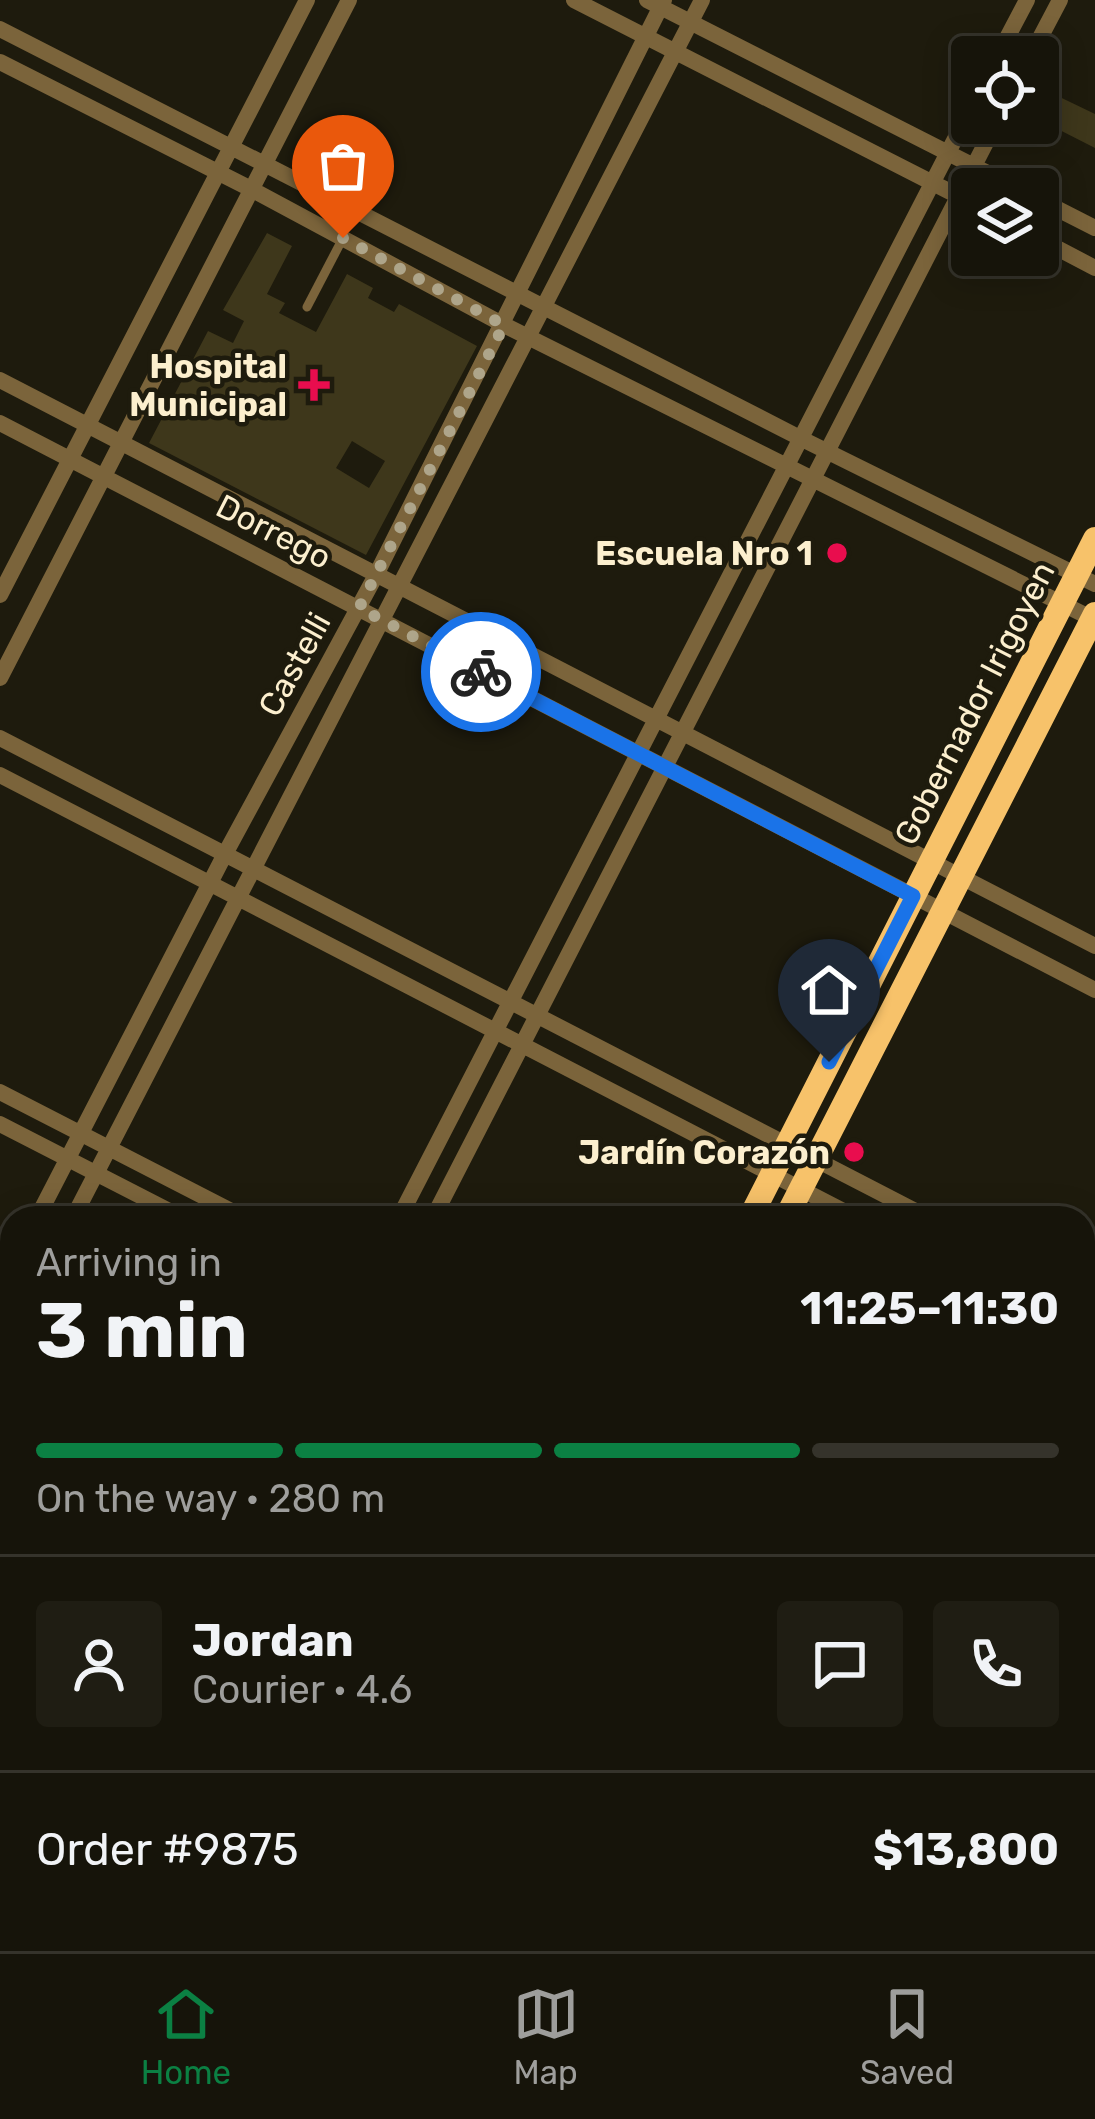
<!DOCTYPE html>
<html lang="en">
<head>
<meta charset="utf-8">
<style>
  body { margin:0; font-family:Rubik,sans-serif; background:#1f1d13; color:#f1f3f6; height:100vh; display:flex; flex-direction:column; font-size:45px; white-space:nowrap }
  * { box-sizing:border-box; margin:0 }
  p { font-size:39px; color:#9e9e9c }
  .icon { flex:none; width:66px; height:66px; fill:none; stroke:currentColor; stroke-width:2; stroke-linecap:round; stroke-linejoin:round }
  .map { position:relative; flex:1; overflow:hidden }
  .drawer { position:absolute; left:0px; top:1206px; width:1095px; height:747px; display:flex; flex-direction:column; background:#16140a; border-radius:36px 36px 0 0; box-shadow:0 6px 30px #0003,0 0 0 3px #35332b }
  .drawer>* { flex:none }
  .buttons { position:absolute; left:951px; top:36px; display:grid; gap:24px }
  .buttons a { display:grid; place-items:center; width:108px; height:108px; border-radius:12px; background:#16140a; box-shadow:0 6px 30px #0003,0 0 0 3px #35332b; font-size:60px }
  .pin { position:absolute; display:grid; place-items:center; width:102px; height:102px; color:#fff; margin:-123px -51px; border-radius:50% 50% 50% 0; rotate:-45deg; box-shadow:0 0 12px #0007 }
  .pin .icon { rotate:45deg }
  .courier { position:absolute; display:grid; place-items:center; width:120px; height:120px; margin:-60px; border:9px solid #1a73e8; border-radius:50%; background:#fff; color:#222; box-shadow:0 3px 15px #0007 }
  .head em { font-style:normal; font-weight:700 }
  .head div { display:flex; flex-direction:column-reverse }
  .head { display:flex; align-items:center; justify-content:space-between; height:204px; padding:0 36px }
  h1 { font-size:78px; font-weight:700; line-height:90px }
  .bar { display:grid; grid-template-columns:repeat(4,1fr); gap:18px 12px; align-content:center; height:144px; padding:0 36px }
  .bar i { height:15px; border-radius:9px; background:#35332b }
  .bar .current { background:#0b8043 }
  .bar p { grid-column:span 4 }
  .line { display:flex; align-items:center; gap:30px; padding:0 36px; border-top:3px solid #35332b }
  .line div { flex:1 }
  .round { display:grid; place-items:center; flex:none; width:126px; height:126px; border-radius:12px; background:#1f1d13 }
  .tab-bar { display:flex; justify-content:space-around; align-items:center; height:168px; border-top:3px solid #35332b; background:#16140a; font-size:33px; color:#9e9e9c }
  .tab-bar a { display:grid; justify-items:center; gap:6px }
  .tab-bar .current { color:#0b8043 }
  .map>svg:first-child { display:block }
  .building { fill:#3e371b; fill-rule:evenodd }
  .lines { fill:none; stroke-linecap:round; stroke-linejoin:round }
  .lane { stroke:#7b643b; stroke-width:9 }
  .street { stroke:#7b643b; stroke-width:16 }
  .secondary { stroke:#f7c26a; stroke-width:24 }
  .done { stroke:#aea58a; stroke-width:12; stroke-dasharray:0 21.6 }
  .route { stroke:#1a73e8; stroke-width:15 }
  .poi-dot { fill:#e90d4e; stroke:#1e1b0d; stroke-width:4.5 }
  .labels { text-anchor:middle; stroke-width:9; stroke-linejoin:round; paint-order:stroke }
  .poi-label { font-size:33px; font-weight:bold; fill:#fcefce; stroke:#1e1b0d; text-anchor:end }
  .street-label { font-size:33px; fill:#fcefce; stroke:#1e1b0d }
</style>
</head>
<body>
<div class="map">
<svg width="1095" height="1951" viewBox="0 0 1095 1951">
  <rect width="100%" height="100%" fill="#1e1b0d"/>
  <path class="building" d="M1041 88 1095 114V148L1038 119Z
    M267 233 292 246 267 294 285 303 279 313 316 332 347 274 373 288 368 298 394 312 399 304 477 346 366 555 149 443 208 331 233 343 244 321 223 310ZM352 441 385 461 369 488 336 468Z"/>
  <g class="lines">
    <path class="lane" d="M307 307 343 238"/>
    <path class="street" d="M574 0 972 203
      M647 0 1019 189
      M0 29 802 439 1095 584
      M997 57 1027 0
      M1030 57 1060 0
      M0 62 251 189 504 325 1095 620
      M1038 199 1095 228
      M1038 238 1095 268
      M0 380 1095 946
      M0 423 1095 990
      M0 595 307 0
      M0 678 349 0
      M0 738 929 1218
      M0 775 857 1218
      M0 1092 245 1218
      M0 1124 183 1218
      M37 1218 225 854 376 575 664 0
      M73 1218 702 0
      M399 1218 972 106
      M433 1218 996 123
      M1083 1262 1095 1239
      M0 1292 12 1268
      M1083 1332 1095 1309
      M0 1361 12 1337
      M1083 1650 1095 1657
      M1083 1683 1095 1689
      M0 1818 12 1824
      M237 1941 257 1951
      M1083 1941 1095 1918
      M21 1951 27 1941
      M56 1951 61 1941
      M728 1951 733 1941
      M766 1951 771 1941"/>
    <path class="secondary" d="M750 1218 1095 539
      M786 1218 1095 614
      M0 1445 12 1451
      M0 1477 12 1483
      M893 1941 912 1951
      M963 1941 982 1951
      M376 1951 381 1941
      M409 1951 414 1941"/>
  </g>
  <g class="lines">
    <path class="done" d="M343 238 504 325 359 608 481 672"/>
    <path class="route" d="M481 672 913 896 829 1062"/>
  </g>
  <g class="poi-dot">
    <path d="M308 367h12v12h12v12h-12v12h-12v-12h-12v-12h12z"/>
    <circle cx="837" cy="553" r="12"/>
    <circle cx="854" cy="1152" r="12"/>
  </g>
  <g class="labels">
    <g class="poi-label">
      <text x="287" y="378">Hospital<tspan x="287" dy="38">Municipal</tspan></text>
      <text x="813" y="565">Escuela Nro 1</text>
      <text x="830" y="1164">Jardín Corazón</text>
    </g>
    <g class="street-label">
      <text transform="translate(274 531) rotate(27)" y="12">Dorrego</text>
      <text transform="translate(294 664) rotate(-61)" y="12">Castelli</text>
      <text transform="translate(974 703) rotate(-63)" y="12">Gobernador Irigoyen</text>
    </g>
  </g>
</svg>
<div class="buttons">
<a><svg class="icon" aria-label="locate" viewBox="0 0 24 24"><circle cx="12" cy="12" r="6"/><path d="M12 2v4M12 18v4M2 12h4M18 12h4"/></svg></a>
<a><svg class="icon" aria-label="layers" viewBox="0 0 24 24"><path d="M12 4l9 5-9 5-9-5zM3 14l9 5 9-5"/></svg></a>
</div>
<div class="pin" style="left:343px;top:238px;background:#ea580c"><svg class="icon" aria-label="bag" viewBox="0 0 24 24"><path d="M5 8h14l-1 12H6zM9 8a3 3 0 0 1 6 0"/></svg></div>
<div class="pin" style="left:829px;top:1062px;background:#1f2937"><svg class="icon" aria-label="home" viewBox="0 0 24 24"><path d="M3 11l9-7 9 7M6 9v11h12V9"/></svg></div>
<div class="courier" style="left:481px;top:672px"><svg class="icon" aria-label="bike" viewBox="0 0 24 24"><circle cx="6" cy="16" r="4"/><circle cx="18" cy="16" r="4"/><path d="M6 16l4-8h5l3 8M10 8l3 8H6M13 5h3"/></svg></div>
<section class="drawer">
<div class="head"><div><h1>3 min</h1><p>Arriving in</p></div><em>11:25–11:30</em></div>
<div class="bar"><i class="current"></i><i class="current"></i><i class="current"></i><i></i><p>On the way · 280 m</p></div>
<div class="line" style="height:216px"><a class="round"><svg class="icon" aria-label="person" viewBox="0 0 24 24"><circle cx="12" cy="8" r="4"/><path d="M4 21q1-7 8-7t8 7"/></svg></a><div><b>Jordan</b><p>Courier · 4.6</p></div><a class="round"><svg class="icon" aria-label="chat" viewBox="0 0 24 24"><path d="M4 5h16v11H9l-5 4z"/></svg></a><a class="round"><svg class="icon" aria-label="phone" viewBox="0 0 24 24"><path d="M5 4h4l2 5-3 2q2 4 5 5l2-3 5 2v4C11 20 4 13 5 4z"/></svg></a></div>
<div class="line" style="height:156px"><div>Order #9875</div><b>$13,800</b></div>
</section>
</div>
<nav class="tab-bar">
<a class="current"><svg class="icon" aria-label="home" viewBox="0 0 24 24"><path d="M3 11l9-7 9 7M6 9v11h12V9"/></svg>Home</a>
<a><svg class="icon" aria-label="map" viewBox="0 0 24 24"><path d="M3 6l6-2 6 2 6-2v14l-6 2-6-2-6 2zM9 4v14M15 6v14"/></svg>Map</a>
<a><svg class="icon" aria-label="saved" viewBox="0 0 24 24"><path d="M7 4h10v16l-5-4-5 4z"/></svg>Saved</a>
</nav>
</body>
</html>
